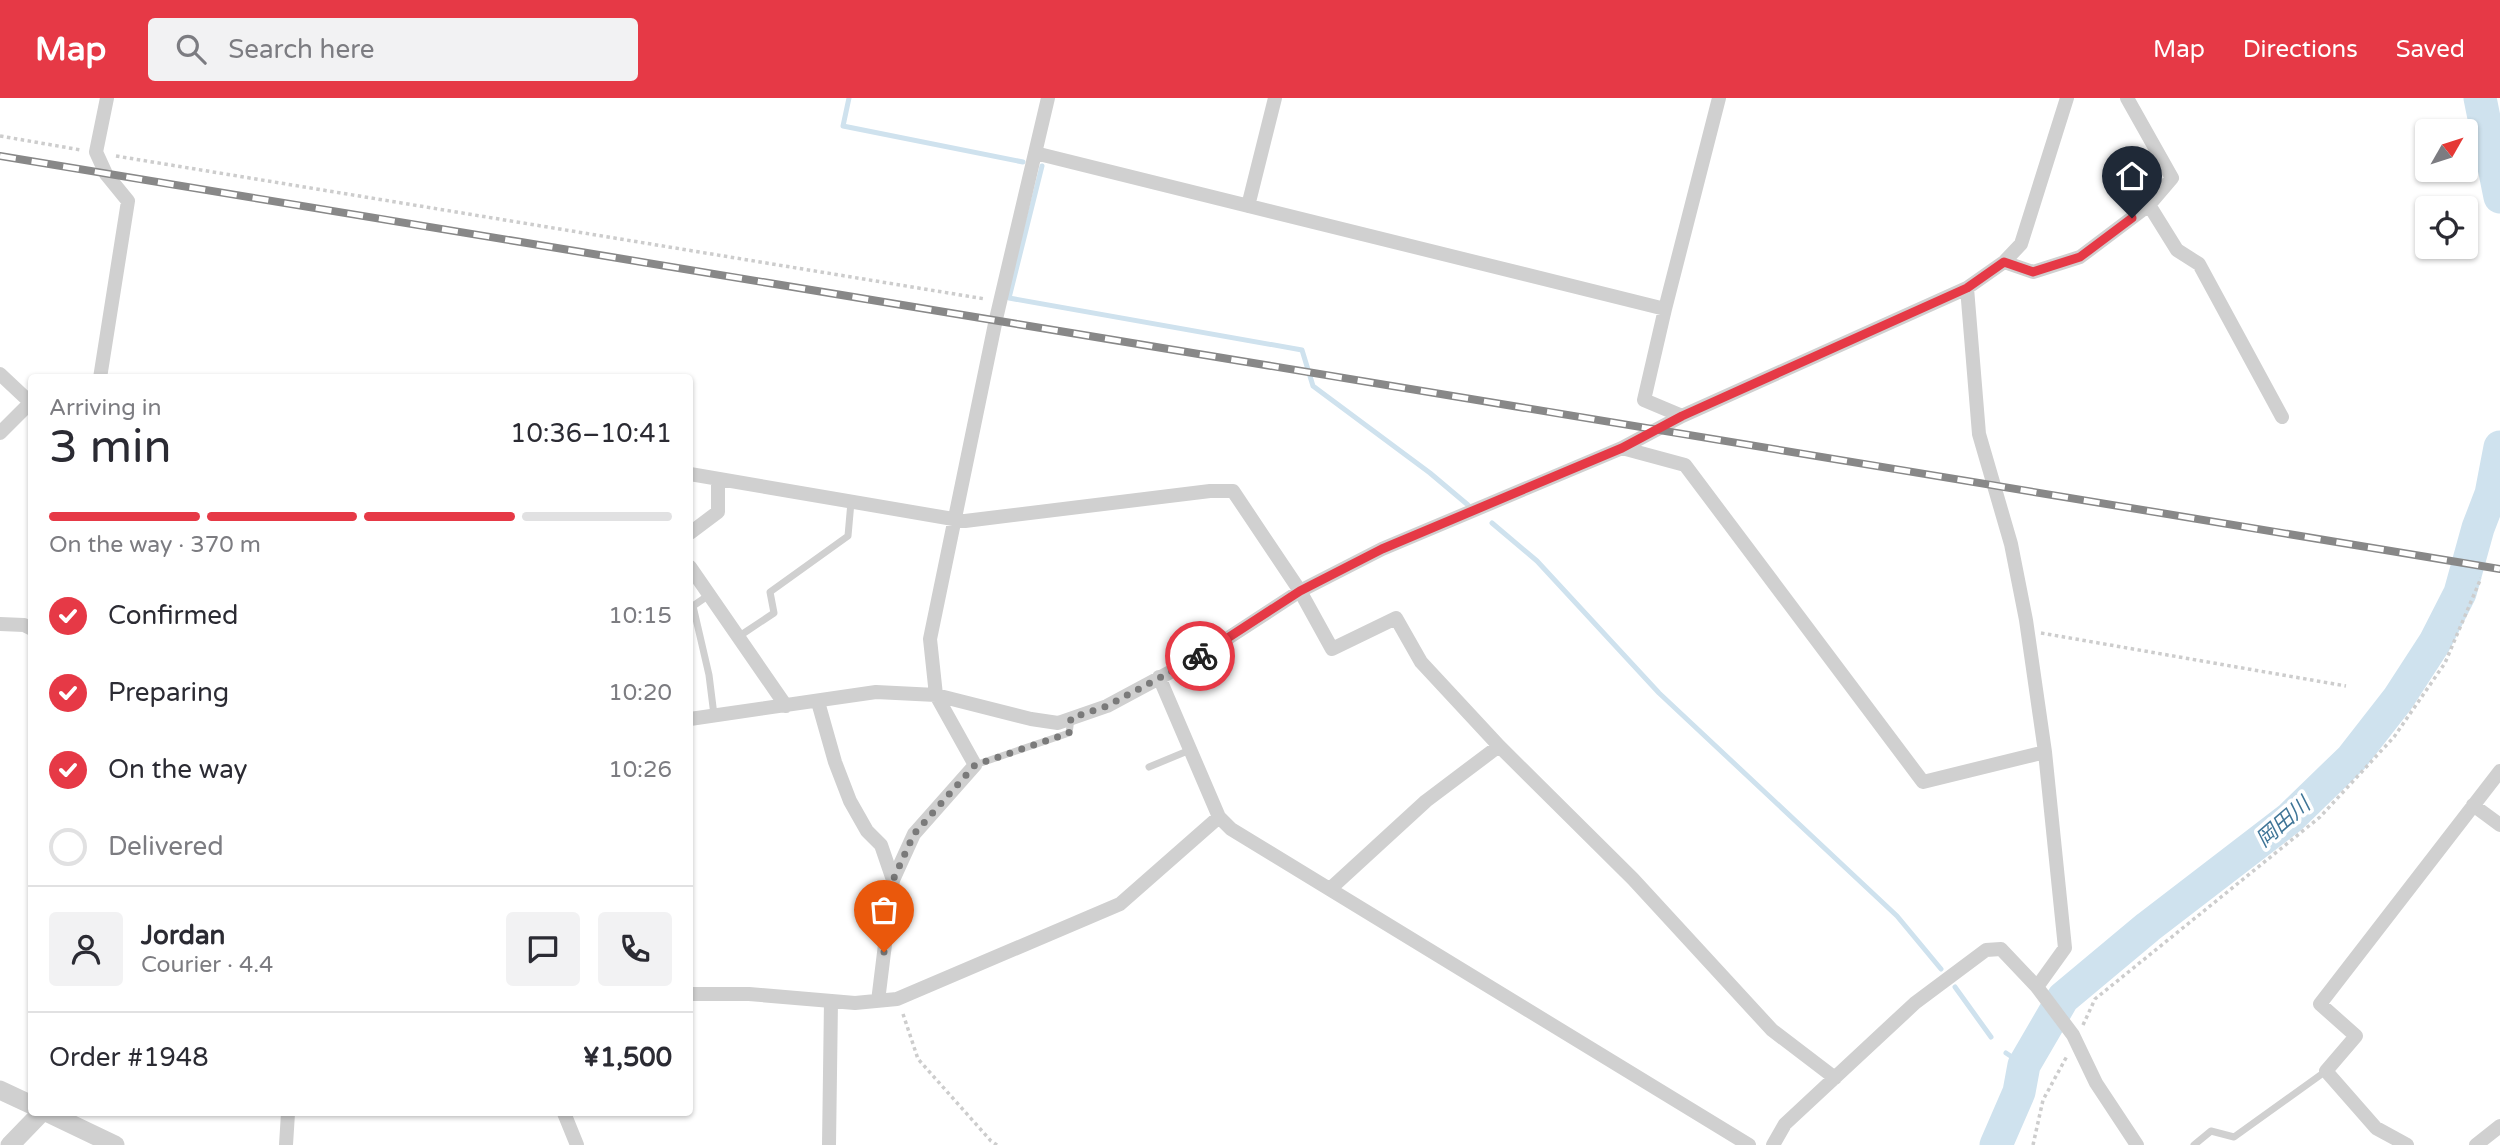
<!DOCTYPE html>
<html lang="en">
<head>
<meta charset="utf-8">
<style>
  body { margin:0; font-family:"Varela Round","Noto Sans JP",sans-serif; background:#f2f2f3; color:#2b2b33; height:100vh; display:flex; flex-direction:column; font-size:26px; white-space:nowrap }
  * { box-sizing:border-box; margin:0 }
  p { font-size:23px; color:#7c7c81 }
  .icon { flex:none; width:38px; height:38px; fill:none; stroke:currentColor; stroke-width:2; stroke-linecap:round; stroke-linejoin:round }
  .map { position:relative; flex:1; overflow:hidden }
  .panel { position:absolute; left:28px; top:276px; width:665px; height:742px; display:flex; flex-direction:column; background:#fff; border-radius:7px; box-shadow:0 2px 5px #0004 }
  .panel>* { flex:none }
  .needle { width:46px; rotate:51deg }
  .tools { position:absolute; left:2415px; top:21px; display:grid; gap:14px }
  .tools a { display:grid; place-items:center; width:63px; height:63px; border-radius:7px; background:#fff; box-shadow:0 2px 5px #0004; font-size:35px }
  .pin { position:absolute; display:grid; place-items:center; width:60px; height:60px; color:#fff; margin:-72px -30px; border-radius:50% 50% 50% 0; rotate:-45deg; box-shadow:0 0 7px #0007 }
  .pin .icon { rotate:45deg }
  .courier { position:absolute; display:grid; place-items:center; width:70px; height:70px; margin:-35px; border:5px solid #e63946; border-radius:50%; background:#fff; color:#222; box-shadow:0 2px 9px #0007 }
  .summary em { font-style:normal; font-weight:600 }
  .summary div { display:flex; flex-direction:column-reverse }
  .summary { display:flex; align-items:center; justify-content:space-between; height:119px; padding:0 21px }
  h1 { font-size:46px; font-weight:600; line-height:52px }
  .bar { display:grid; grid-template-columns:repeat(4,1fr); gap:10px 7px; align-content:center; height:84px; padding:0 21px }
  .bar i { height:9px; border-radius:5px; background:#e1e1e2 }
  .bar .on { background:#e63946 }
  .bar p { grid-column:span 4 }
  .line { display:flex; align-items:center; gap:18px; padding:0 21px; border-top:2px solid #e1e1e2 }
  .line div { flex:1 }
  .round { display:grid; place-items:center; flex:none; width:74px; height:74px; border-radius:7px; background:#f2f2f3 }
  ol { padding:0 21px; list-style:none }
  li { display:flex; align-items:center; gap:21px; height:77px }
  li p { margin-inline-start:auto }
  li .icon { padding:7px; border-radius:50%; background:#e63946; color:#fff; stroke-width:4 }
  li:last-child { color:#7c7c81 }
  li i { width:38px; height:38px; border:4px solid #e1e1e2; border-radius:50% }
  header { display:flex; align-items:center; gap:42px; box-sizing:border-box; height:98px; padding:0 35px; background:#e63946; color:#fff }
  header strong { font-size:33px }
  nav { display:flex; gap:38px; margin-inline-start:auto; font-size:24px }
  .search { width:490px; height:63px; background:#f2f2f3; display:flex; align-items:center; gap:18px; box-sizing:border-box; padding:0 24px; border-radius:7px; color:#7c7c81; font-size:26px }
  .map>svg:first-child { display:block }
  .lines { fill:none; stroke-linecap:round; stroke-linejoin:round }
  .stream { stroke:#cfe2ee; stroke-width:5 }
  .river { stroke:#cfe2ee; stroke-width:33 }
  .path { stroke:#cdcdcd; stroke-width:3.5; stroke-dasharray:3.5 3.5; stroke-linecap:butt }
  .service { stroke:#d0d0d0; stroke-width:7 }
  .minor { stroke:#d0d0d0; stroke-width:14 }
  .tertiary { stroke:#d0d0d0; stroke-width:19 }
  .rail-casing { stroke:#888; stroke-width:8 }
  .rail { stroke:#fff; stroke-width:5; stroke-dasharray:16; stroke-linecap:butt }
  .done { stroke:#7a7a7a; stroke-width:7; stroke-dasharray:0 12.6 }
  .route { stroke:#e63946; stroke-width:9 }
  .labels { text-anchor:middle; stroke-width:7; stroke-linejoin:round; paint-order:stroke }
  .water-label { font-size:21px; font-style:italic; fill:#3f7597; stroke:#fff }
</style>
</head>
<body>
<header>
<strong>Map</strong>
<div class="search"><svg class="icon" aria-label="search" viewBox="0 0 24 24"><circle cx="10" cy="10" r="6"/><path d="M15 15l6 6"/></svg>Search here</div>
<nav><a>Map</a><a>Directions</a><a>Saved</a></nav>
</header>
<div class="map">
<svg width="2500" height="1047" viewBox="0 0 2500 1047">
  <rect width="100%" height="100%" fill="#fff"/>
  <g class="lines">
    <path class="stream" d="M849 0 843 28 1023 64
      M1042 68 1009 200 1302 252 1313 288 1430 375 1468 407
      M1492 425 1537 463 1659 595 1897 818 1941 871
      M1955 889 1991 939
      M2006 955 2024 967"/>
    <path class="river" d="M2480 0 2500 99
      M1996 1047 2019 994 2024 967 2063 900 2148 829 2290 720 2352 660 2398 601 2435 544 2460 495 2478 430 2491 396 2500 349"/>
    <path class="path" d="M0 38 81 52
      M116 58 985 201
      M2041 535 2346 588
      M903 916 918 961 991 1043 997 1047
      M2083 927 2095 901 2320 719 2394 639 2445 565 2481 480
      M2033 1047 2043 1002 2067 958"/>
    <path class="service" d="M709 497 693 508 709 577 714 617
      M738 539 774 515 770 494 848 438 851 404
      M975 667 1069 635 1071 621
      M1149 669 1190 652
      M2194 1047 2211 1033 2234 1039 2326 973"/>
    <path class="minor" d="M1035 55 1665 211
      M2149 107 2177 152 2199 166 2282 319
      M1248 108 1275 0
      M2004 164 2033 174 2080 159 2149 107 2172 80 2127 0
      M1967 190 1979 336 2011 446 2026 522 2045 654 2065 850 2037 889
      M0 276 32 306
      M100 280 128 103 106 76 96 54 107 0
      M1682 318 1644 302 1665 211 1719 0
      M0 335 30 305
      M1622 350 1685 367 1923 684 2045 654
      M690 376 965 423 1210 393H1233L1300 493 1332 551 1396 520 1421 564 1499 648 1633 781 1772 932 1835 980
      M690 435 718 414V381
      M690 469 786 608
      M0 526 24 527 32 531
      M1159 579 1219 719 1231 731 1749 1047
      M818 604 835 664 850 703 867 733 881 747 893 782
      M690 621 876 594 936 597 1031 621 1058 625 1107 608 1202 557 1300 493 1382 451 1622 350 1682 318 1967 190 2004 164 2021 146 2067 0
      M2473 707 2500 727
      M1330 791 1426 703 1499 648
      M690 896H749L855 905 897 901 1120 806 1219 719
      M878 903 893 782 914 736 975 667 936 597 930 541 996 221 1048 0
      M564 1015 577 1047
      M286 1047 288 1015
      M829 1047 831 903
      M1773 1047 1785 1026 1915 905 1986 852 2001 851 2037 889 2073 937 2096 985 2137 1047
      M2407 1047 2376 1030 2326 973 2356 938 2320 906 2500 673
      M2476 1047 2500 1028"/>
    <path class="tertiary" d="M0 992 32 1007
      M48 1015 115 1047
      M10 1047 41 1015"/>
    <defs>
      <path id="rail" d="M0 58 2500 471"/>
    </defs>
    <use href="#rail" class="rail-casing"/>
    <use href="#rail" class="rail"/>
  </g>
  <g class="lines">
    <path class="done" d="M884 854 893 782 914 736 975 667 1069 635 1071 620 1107 608 1200 558"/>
    <path class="route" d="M1200 558 1300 493 1382 451 1622 350 1682 318 1967 190 2004 164 2033 174 2080 159 2132 120"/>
  </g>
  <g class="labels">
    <g class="water-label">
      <text transform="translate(2283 724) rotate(-41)" y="7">岡田川</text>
    </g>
  </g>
</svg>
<div class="tools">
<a><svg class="needle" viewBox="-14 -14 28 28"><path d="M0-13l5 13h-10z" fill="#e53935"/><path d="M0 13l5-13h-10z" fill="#7c7c81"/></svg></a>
<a><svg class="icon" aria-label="locate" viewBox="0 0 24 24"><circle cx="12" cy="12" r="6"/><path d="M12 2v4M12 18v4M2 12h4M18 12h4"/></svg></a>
</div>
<div class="pin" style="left:884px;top:854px;background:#ea580c"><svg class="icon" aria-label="bag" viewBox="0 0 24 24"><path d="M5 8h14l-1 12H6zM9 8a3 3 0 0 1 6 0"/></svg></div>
<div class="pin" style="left:2132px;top:120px;background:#1f2937"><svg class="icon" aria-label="home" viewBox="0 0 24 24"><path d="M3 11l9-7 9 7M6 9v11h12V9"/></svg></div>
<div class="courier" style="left:1200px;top:558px"><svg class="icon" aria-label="bike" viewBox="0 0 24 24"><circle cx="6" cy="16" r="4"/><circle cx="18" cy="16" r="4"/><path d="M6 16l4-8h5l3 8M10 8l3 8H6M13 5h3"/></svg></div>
<section class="panel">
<div class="summary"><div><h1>3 min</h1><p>Arriving in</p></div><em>10:36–10:41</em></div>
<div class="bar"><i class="on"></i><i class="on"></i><i class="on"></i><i></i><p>On the way · 370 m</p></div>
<ol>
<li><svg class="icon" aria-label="check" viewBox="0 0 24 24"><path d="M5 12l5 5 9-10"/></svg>Confirmed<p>10:15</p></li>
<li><svg class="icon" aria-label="check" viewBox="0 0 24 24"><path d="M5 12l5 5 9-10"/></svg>Preparing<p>10:20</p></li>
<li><svg class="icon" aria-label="check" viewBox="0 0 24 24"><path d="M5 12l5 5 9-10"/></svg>On the way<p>10:26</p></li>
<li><i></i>Delivered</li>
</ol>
<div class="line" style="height:126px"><a class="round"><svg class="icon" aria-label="person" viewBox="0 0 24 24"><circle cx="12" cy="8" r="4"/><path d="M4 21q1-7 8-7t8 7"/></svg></a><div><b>Jordan</b><p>Courier · 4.4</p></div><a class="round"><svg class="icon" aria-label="chat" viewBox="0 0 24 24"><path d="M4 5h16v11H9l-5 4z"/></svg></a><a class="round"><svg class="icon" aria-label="phone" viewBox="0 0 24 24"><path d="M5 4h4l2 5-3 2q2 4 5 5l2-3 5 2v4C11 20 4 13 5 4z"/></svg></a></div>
<div class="line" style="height:91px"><div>Order #1948</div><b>¥1,500</b></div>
</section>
</div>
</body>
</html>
